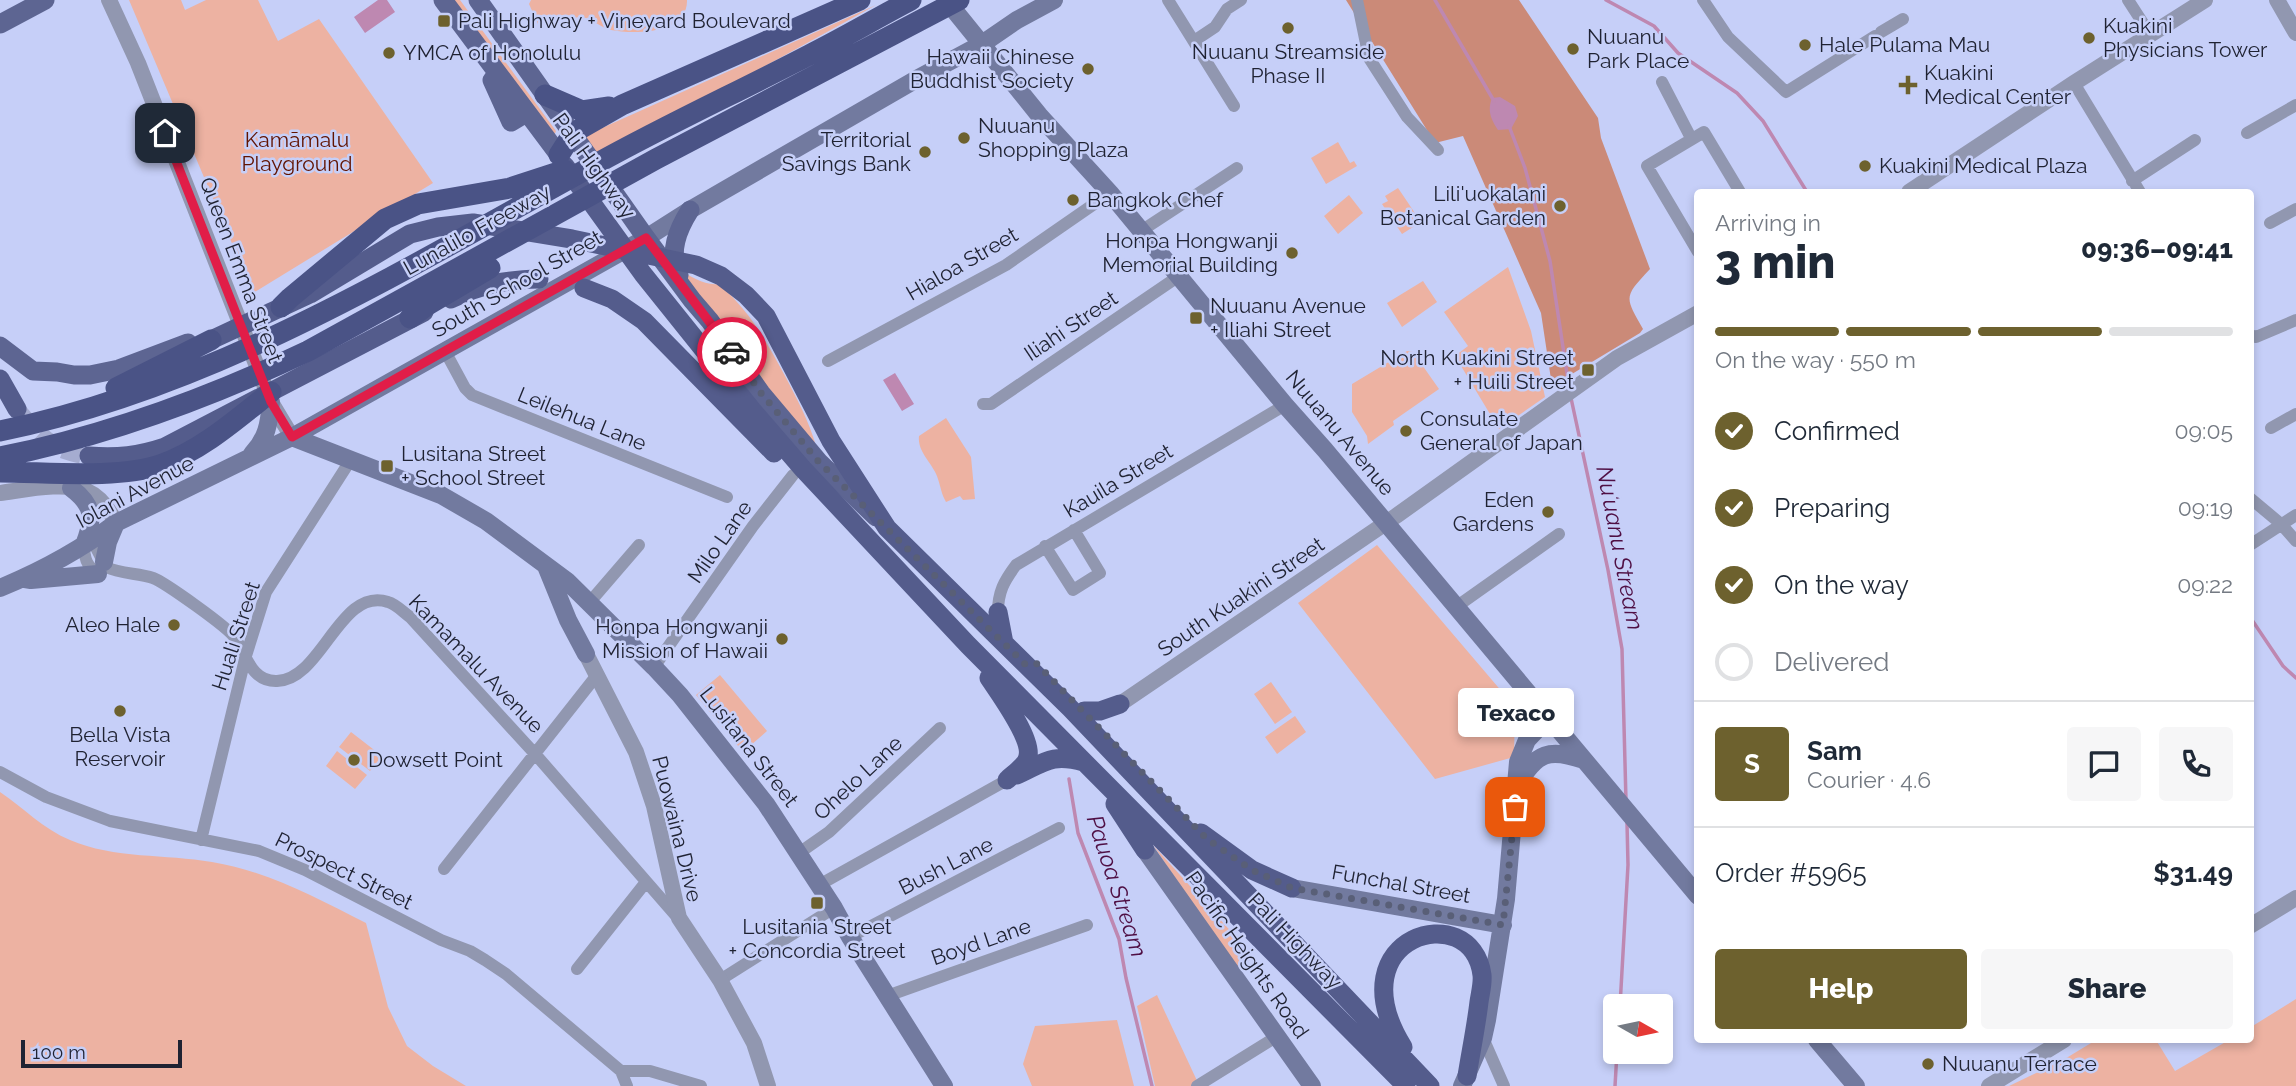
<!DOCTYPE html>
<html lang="en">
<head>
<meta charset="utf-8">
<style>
  body { margin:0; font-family:Raleway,sans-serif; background:#f6f6f7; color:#1f2937; height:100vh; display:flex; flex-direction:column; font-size:26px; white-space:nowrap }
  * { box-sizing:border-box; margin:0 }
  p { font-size:23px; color:#747a83 }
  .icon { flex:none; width:38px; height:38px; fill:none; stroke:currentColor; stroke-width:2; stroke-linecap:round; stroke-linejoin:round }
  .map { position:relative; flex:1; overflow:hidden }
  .sheet { position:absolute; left:1694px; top:189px; width:560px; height:854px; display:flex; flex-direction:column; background:#fff; border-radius:7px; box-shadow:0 4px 10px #0003 }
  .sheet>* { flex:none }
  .needle { width:46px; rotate:99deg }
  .fabs { position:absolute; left:1603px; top:994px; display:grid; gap:14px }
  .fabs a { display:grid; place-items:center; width:70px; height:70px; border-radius:7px; background:#fff; box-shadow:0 4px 10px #0003; font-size:35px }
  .scale { position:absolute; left:21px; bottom:18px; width:161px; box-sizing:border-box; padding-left:7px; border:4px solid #1f2232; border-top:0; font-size:19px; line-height:24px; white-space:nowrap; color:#1f2232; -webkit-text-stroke:5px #c6cff8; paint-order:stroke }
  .pin { position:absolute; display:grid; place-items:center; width:60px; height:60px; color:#fff; margin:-30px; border-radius:14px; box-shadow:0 4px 10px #0006 }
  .courier { position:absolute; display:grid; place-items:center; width:70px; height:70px; margin:-35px; border:5px solid #e11d48; border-radius:50%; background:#fff; color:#222; box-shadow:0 2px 9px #0007 }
  .bubble { position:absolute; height:49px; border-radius:7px; background:#fff; box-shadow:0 4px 10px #0003; font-size:23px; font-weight:800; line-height:49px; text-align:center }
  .overview em { font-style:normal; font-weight:800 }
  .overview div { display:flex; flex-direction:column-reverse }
  .overview { display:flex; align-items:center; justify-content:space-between; height:119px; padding:0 21px }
  h1 { font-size:46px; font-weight:800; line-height:52px }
  .bar { display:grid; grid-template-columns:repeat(4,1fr); gap:10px 7px; align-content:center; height:84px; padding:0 21px }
  .bar i { height:9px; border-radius:5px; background:#e0e1e3 }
  .bar .on { background:#6d612e }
  .bar p { grid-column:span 4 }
  .line { display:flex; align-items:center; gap:18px; padding:0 21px; border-top:2px solid #e0e1e3 }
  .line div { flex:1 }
  .round { display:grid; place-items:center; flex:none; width:74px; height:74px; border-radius:7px; background:#f6f6f7 }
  ol { padding:0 21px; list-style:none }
  li { display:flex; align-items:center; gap:21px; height:77px }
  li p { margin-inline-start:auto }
  li .icon { padding:7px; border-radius:50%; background:#6d612e; color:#fff; stroke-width:4 }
  li:last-child { color:#747a83 }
  li i { width:38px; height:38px; border:4px solid #e0e1e3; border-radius:50% }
  .cta { display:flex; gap:14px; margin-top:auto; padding:14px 21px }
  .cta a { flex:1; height:80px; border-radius:7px; background:#6d612e; color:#fff; font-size:28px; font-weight:800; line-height:80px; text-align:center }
  .cta a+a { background:#f6f6f7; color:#1f2937 }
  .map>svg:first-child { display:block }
  .green { fill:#edb2a2 }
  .forest { fill:#cb8a78 }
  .water { fill:#be88b1 }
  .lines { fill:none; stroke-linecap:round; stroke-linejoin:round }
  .stream { stroke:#be88b1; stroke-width:3.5 }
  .trunk-tunnel { stroke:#a5acd0; stroke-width:19; stroke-dasharray:19 10; stroke-linecap:butt }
  .minor { stroke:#9197b0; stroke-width:12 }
  .tertiary { stroke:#9197b0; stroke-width:16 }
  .secondary { stroke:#727a9f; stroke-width:18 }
  .primary { stroke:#5d6592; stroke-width:19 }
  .trunk { stroke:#545c8c; stroke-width:19 }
  .motorway { stroke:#4a5386; stroke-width:21 }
  .done { stroke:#595f77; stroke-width:7; stroke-dasharray:0 12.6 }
  .route { stroke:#e11d48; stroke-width:9 }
  .poi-dot { fill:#6d612e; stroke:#c6cff8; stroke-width:2.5 }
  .labels { text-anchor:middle; stroke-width:5; stroke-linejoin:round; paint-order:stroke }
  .poi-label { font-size:21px; fill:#1f2232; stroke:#c6cff8; text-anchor:start }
  .park-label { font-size:21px; fill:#611300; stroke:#c6cff8 }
  .street-label { font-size:21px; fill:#1f2232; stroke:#c6cff8 }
  .water-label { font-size:23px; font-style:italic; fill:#4f0f44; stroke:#c6cff8 }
</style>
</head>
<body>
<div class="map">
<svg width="2296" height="1086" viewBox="0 0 2296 1086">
  <rect width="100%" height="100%" fill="#c6cff8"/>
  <path class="green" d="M129 0H181L185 10 206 0H258L278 41 319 19 433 183 253 293Z
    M450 0H460L556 131 551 143Z
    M531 0H687C688 33 636 35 611 30 601 28 592 18 581 17 572 17 564 23 555 24 550 25 543 24 538 24L529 4Z
    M876 5 714 94 591 155 582 137Z
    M1338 142 1350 163 1354 161 1357 166 1326 184 1311 158Z
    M1398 188 1421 222 1402 234 1382 204 1388 201 1385 196Z
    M1349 195 1363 213 1338 234 1324 216Z
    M1508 267 1531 331 1545 397 1499 429 1455 356 1468 346 1444 312Z
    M679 270C691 276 705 286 718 284 749 309 766 341 785 376 797 399 809 421 816 446L807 439Z
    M1423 281 1437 302 1402 327 1387 303Z
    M1407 351 1413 352 1439 389 1393 421 1394 425 1368 444 1367 436 1352 412V384Z
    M946 418 971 457 975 499 963 500 960 496 946 502C941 493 941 488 938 479 934 464 917 453 919 436Z
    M1377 545 1515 707 1514 757 1435 779 1298 603Z
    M720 675 767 731 743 752 696 695Z
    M1271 682 1292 712 1275 724 1254 694Z
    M1295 716 1306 732 1277 754 1265 737Z
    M351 732 382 756 370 771 339 747Z
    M337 751 367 775 355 789 326 766Z
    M0 792C24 808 43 829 70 840 114 859 166 854 212 862 270 872 314 897 366 923L388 1007 407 1046 433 1066 466 1086H0Z
    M1153 845 1254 957 1237 970Z
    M1157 995 1199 1085 1197 1086H1155L1137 1006Z
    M2296 999V1086H2009L2063 1060 2096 1040H2156L2175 1071 2229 1040H2250L2251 1027Z
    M1117 1020 1134 1086H1032L1023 1064 1035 1026Z"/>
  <path class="forest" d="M1346 0H1519L1598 118 1601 138 1650 269C1624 297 1624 296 1643 329L1640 333 1552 386 1541 313 1463 136 1435 143Z"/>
  <path class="water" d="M378 0H387L395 12 365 33 354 17Z
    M1500 97 1515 106 1518 116 1511 129 1498 130C1491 119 1487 111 1492 98Z
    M895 373 914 404 902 411 883 380Z"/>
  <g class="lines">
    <path class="stream" d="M1435 0 1494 101
      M1606 0 1654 26 1678 53 1737 93 1763 121 1807 192
      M1509 126 1525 168 1550 261 1569 387
      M1571 398 1608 570 1622 649 1626 801
      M2250 617 2283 666 2296 678
      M1069 779 1078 833 1119 939 1126 978 1152 1086
      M1620 1006 1628 865 1627 823
      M1615 1086 1617 1052"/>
    <path class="trunk-tunnel" d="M19 413C43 442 52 448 89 456"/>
    <path class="minor" d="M1168 0 1234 106
      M1357 0 1369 58 1407 117 1438 150
      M1703 0 1728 37 1786 92 1875 36
      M2128 0 2150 34
      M1881 32 1903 19
      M1194 41 1215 27 1227 9 1241 0
      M1662 82 1691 138
      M2074 83 2140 192
      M2247 133 2296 105
      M2132 181 2195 140
      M2270 223 2296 209
      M1141 231 1237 168
      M1698 252 1647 166 1704 132 1740 192
      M2250 335 2256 337 2296 320
      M445 351 465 388 472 395 727 497
      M828 361 1006 265 1110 193
      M983 404H991L1179 276
      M2271 428 2296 414
      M2250 498 2281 524 2296 541
      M92 540 106 567C120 574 138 573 153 578 164 582 228 627 235 638 246 654 251 682 277 681 322 680 340 586 388 602 396 604 403 612 410 617L536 755 678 918
      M84 545C84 558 87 569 100 573
      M2250 545 2296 515
      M1045 546 1073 590 1100 573 1074 530
      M589 603 639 545
      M1456 607 1559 534
      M998 612C998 592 1004 581 1016 565L1285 405
      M654 667 753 526 793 475
      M0 772 46 797 110 821 259 851 305 870 441 940 470 951 485 960 506 974 621 1071 627 1086
      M201 840 245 659 266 592 350 461
      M799 853 829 832 940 728
      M444 869 597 675
      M819 885 1007 780
      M850 937 1059 828
      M577 969 646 882
      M720 980 834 908
      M887 996 1087 925
      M1483 1038 1504 1086
      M621 1071H650L701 1086
      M1197 1086 1276 1037"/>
    <path class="tertiary" d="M109 0 138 63 271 402 292 437
      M2277 0 2296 33
      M1909 192 2074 83 2205 0
      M0 493C24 490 65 481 87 491 101 497 110 511 116 523
      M586 654 636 752 654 806 679 918 720 980 754 1043 768 1086
      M1120 704 1396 516 1617 358 1698 313
      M2250 926 2296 898
      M1989 1086 2064 1040"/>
    <path class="secondary" d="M946 0 1039 115 1110 193 1285 405 1325 450 1698 896
      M292 437 441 495 486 521 567 581 654 667 680 695 766 804 834 908 850 937 944 1086
      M252 454C267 438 269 424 271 402
      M71 488C95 506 94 519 84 545
      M104 562 108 542 116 523
      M546 566 568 620 586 654
      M25 579 31 580 98 574
      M0 588C41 571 80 550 116 523L292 437 646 238 690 210 915 80 982 44 1017 20 1054 0
      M1518 784C1537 752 1549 748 1584 760
      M1145 850 1312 1086
      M1292 888 1503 925
      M1817 1040 1856 1086
      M1462 1086 1483 1038 1487 1020 1506 899 1518 762 1527 740 1548 718"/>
    <path class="primary" d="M443 0 559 155
      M478 0 646 238 692 300 710 321 761 393 819 462 876 517
      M0 24 45 0
      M492 80 511 122 526 113
      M679 275C668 252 678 229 690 210
      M0 346 33 371 57 372 74 375H90L119 369 188 343"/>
    <path class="trunk" d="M565 166 643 274 752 410 803 469 968 645 1406 1086
      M584 288 612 299 644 321 774 453
      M451 299C483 284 505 280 539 279
      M211 340 310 294 410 234 438 227 473 223 572 239 696 265 721 276 746 295 766 316 831 441 887 528 1070 708 1430 1086
      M0 379 17 409
      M89 456C118 458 138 456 165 447L424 312
      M998 612 1004 643
      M989 678C999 693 1032 738 1028 756 1027 765 1013 774 1007 780
      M1084 711H1100L1120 704
      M1017 775C1045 762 1052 753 1084 762
      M1115 804 1145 850
      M1201 833 1252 870 1292 888
      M1403 1047C1334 935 1472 897 1482 975 1483 984 1480 994 1479 1002 1476 1027 1471 1051 1467 1076"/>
    <path class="motorway" d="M545 95 582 111 609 107
      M559 155 573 133 622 105 860 0
      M281 307 290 298 385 219 418 204 510 188 565 170
      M410 318 426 306 490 268
      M116 388 211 340
      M0 431C216 387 406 268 596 164 666 125 738 92 809 55 843 38 877 18 911 0
      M0 457C106 436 211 397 308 351L656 159 959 0
      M0 472C46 472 118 479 160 465 201 451 237 419 271 392"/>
  </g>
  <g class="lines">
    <path class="done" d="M732 352 761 393 819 462 1025 664 1036 663 1207 839 1252 870 1292 888 1503 925 1515 807"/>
    <path class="route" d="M165 133 271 402 292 437 646 238 732 352"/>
  </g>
  <g class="poi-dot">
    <rect x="437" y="14" width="14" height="14" rx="3.5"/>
    <circle cx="1288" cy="28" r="7"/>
    <circle cx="2089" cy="38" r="7"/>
    <circle cx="1805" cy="45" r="7"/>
    <circle cx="1573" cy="49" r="7"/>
    <circle cx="389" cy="53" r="7"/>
    <circle cx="1088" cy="69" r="7"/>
    <path d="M1904.5 74.5h7v7h7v7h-7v7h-7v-7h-7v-7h7z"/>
    <circle cx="964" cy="138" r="7"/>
    <circle cx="925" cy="152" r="7"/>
    <circle cx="1865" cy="166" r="7"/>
    <circle cx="1073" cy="200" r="7"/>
    <circle cx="1560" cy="206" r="7"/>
    <circle cx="1292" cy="253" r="7"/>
    <rect x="1189" y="311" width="14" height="14" rx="3.5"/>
    <rect x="1581" y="363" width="14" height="14" rx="3.5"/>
    <circle cx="1406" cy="431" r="7"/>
    <rect x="380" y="459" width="14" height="14" rx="3.5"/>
    <circle cx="1548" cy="512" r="7"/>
    <circle cx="174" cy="625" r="7"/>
    <circle cx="782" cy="639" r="7"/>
    <circle cx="120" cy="711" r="7"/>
    <circle cx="354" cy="760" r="7"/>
    <rect x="810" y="896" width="14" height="14" rx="3.5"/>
    <circle cx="1928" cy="1064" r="7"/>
  </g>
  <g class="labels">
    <g class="poi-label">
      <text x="458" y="28">Pali Highway + Vineyard Boulevard</text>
      <text x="2103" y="33">Kuakini<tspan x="2103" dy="24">Physicians Tower</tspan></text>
      <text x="1587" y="44">Nuuanu<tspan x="1587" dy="24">Park Place</tspan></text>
      <text x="1819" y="52">Hale Pulama Mau</text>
      <text x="1288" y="59" text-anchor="middle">Nuuanu Streamside<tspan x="1288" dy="24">Phase II</tspan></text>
      <text x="403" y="60">YMCA of Honolulu</text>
      <text x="1074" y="64" text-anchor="end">Hawaii Chinese<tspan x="1074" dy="24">Buddhist Society</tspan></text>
      <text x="1924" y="80">Kuakini<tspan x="1924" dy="24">Medical Center</tspan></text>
      <text x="978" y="133">Nuuanu<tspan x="978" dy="24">Shopping Plaza</tspan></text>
      <text x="911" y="147" text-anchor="end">Territorial<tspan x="911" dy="24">Savings Bank</tspan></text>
      <text x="1879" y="173">Kuakini Medical Plaza</text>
      <text x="1546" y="201" text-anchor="end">Lili'uokalani<tspan x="1546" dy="24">Botanical Garden</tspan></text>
      <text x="1087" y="207">Bangkok Chef</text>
      <text x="1278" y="248" text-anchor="end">Honpa Hongwanji<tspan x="1278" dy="24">Memorial Building</tspan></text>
      <text x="1210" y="313">Nuuanu Avenue<tspan x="1210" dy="24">+ Iliahi Street</tspan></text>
      <text x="1574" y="365" text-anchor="end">North Kuakini Street<tspan x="1574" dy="24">+ Huili Street</tspan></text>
      <text x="1420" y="426">Consulate<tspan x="1420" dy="24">General of Japan</tspan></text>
      <text x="401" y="461">Lusitana Street<tspan x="401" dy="24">+ School Street</tspan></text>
      <text x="1534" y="507" text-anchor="end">Eden<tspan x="1534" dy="24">Gardens</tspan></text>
      <text x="160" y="632" text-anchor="end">Aleo Hale</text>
      <text x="768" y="634" text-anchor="end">Honpa Hongwanji<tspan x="768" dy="24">Mission of Hawaii</tspan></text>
      <text x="120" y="742" text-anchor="middle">Bella Vista<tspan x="120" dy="24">Reservoir</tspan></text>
      <text x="368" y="767">Dowsett Point</text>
      <text x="817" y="934" text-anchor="middle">Lusitania Street<tspan x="817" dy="24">+ Concordia Street</tspan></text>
      <text x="1942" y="1071">Nuuanu Terrace</text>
    </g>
    <g class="park-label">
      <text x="297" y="147">Kamāmalu<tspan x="297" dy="24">Playground</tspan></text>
    </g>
    <g class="street-label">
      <text transform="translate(594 166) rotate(54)" y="7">Pali Highway</text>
      <text transform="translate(477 230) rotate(-29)" y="7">Lunalilo Freeway</text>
      <text transform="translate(962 264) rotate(-30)" y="7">Hialoa Street</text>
      <text transform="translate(241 270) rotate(69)" y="7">Queen Emma Street</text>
      <text transform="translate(517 284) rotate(-30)" y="7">South School Street</text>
      <text transform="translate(1071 326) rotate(-34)" y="7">Iliahi Street</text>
      <text transform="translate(582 419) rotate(22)" y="7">Leilehua Lane</text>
      <text transform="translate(1340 433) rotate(50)" y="7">Nuuanu Avenue</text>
      <text transform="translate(1118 481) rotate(-31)" y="7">Kauila Street</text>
      <text transform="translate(135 492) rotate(-28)" y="7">Iolani Avenue</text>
      <text transform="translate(720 542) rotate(-55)" y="7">Milo Lane</text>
      <text transform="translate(1241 597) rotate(-34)" y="7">South Kuakini Street</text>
      <text transform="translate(236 636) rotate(-72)" y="7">Huali Street</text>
      <text transform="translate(476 664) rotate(46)" y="7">Kamamalu Avenue</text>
      <text transform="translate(749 747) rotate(52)" y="7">Lusitana Street</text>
      <text transform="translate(858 778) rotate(-43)" y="7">Ohelo Lane</text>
      <text transform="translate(677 829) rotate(76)" y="7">Puowaina Drive</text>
      <text transform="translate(946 866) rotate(-27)" y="7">Bush Lane</text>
      <text transform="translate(344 871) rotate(26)" y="7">Prospect Street</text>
      <text transform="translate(1401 884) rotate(10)" y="7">Funchal Street</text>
      <text transform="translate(1295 941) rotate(46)" y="7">Pali Highway</text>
      <text transform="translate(981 942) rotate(-19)" y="7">Boyd Lane</text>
      <text transform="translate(1247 955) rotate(55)" y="7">Pacific Heights Road</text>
    </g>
    <g class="water-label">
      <text transform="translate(1620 548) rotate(79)" y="8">Nuʻuanu Stream</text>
      <text transform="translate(1117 886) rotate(72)" y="8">Pauoa Stream</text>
    </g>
  </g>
</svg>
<div class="fabs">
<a><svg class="needle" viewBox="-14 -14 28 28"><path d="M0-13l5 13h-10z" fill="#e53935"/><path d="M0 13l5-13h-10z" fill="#747a83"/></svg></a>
</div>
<div class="scale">100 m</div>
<div class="pin" style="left:1515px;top:807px;background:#ea580c"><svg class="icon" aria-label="bag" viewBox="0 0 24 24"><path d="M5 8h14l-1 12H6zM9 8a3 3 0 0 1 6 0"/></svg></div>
<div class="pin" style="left:165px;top:133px;background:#1f2937"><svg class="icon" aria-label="home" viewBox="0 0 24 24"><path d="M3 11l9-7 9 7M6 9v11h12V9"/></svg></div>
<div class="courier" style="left:732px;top:352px"><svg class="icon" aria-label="car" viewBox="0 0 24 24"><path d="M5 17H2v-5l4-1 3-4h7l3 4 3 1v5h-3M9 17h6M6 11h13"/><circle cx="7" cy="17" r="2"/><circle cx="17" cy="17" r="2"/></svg></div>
<div class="bubble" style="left:1458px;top:688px;width:116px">Texaco</div>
<section class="sheet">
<div class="overview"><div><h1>3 min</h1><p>Arriving in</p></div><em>09:36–09:41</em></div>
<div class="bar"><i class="on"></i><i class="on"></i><i class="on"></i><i></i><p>On the way · 550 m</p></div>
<ol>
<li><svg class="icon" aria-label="check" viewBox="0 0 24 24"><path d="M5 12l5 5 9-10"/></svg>Confirmed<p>09:05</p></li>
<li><svg class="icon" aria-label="check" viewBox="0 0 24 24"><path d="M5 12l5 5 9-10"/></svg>Preparing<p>09:19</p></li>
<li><svg class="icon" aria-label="check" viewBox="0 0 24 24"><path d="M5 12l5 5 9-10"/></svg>On the way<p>09:22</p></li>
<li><i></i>Delivered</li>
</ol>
<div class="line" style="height:126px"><b class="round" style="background:#6d612e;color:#fff">S</b><div><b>Sam</b><p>Courier · 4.6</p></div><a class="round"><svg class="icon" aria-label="chat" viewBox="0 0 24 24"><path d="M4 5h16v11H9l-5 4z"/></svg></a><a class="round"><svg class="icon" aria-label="phone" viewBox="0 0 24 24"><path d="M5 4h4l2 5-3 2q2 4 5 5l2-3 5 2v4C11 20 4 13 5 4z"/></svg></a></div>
<div class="line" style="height:91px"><div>Order #5965</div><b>$31.49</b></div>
<div class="cta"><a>Help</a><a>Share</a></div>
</section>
</div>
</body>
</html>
